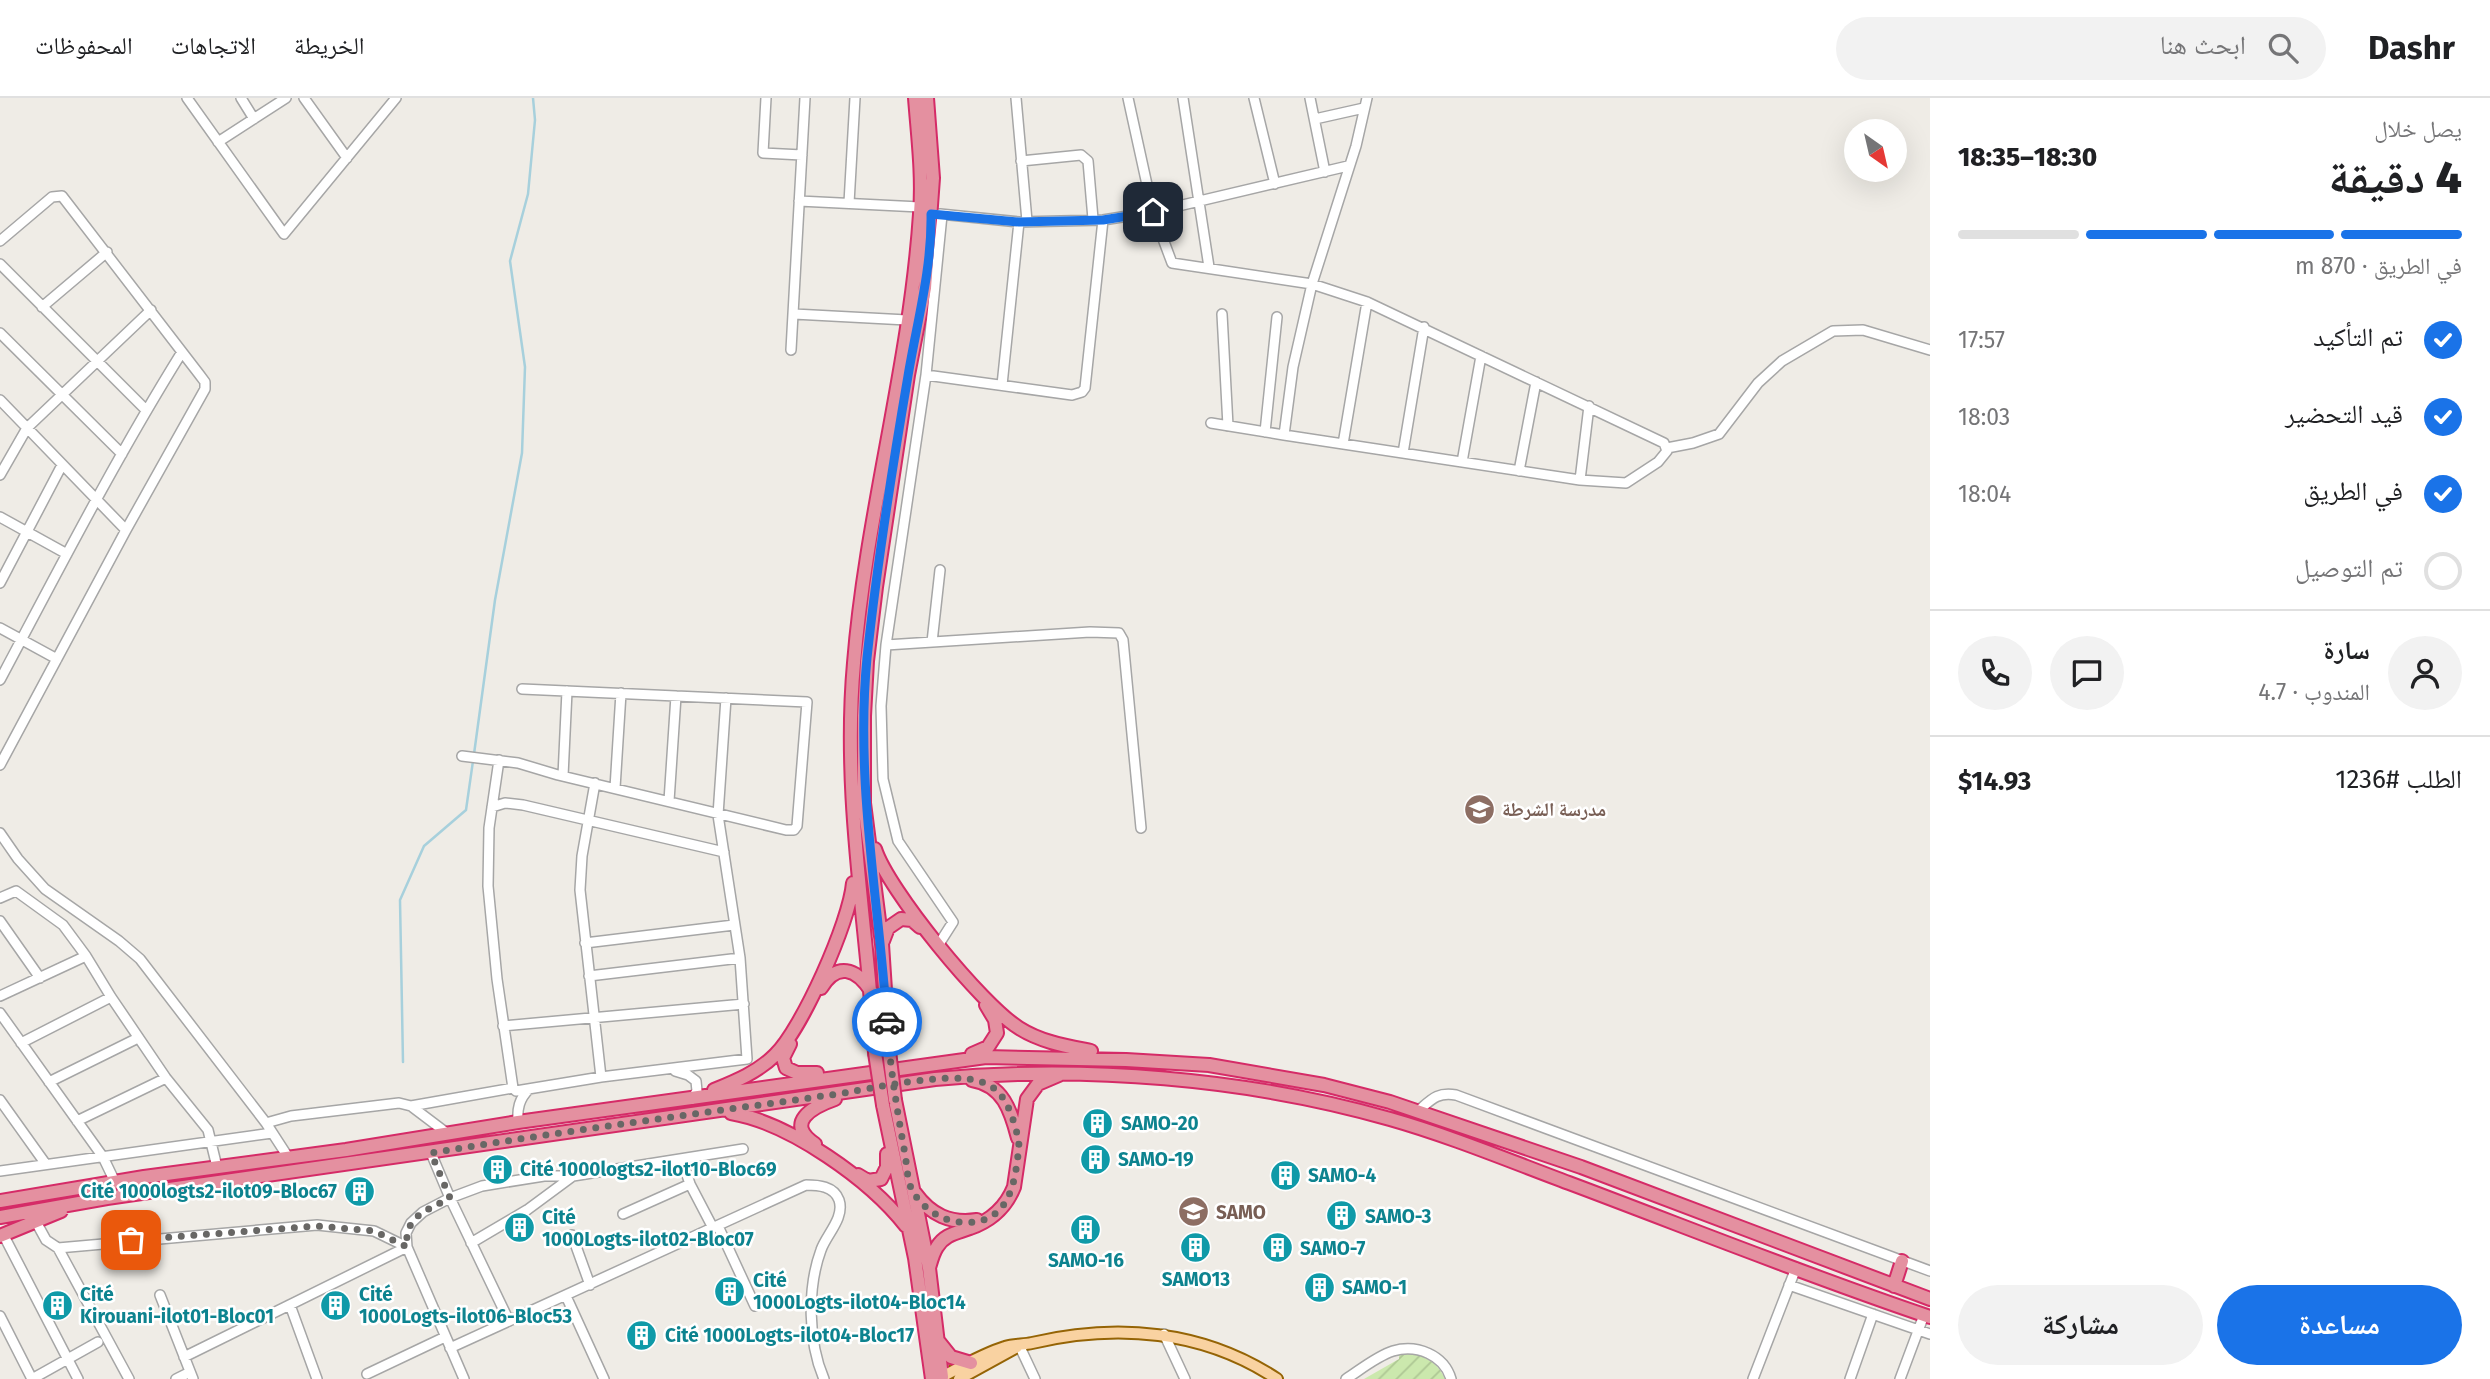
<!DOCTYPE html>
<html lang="ar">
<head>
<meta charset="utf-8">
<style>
  body { margin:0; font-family:"Fira Sans","Noto Naskh Arabic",sans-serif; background:#f2f2f2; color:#202124; direction:rtl; height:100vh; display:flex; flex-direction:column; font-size:26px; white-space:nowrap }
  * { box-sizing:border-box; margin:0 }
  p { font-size:23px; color:#757577 }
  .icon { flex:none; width:38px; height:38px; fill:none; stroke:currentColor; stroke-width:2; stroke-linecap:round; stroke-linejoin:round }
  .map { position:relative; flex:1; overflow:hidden; direction:ltr }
  .drawer { display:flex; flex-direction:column; background:#fff; width:560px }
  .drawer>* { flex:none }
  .needle { width:46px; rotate:146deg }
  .controls { position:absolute; left:1844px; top:21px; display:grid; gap:14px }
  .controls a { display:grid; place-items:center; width:63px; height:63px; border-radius:50%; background:#fff; box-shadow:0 7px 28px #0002; font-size:35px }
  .pin { position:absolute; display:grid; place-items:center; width:60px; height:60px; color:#fff; margin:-30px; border-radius:14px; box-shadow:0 4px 10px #0006 }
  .courier { position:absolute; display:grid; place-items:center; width:70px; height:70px; margin:-35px; border:5px solid #1a73e8; border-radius:50%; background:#fff; color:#222; box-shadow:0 2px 9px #0007 }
  .headline em { font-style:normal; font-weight:800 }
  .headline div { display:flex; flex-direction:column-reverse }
  .headline { display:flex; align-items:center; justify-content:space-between; height:119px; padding:0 28px }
  h1 { font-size:46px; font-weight:800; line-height:52px }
  .bar { display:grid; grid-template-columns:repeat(4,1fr); gap:10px 7px; align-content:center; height:84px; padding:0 28px }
  .bar i { height:9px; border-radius:5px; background:#e0e0e0 }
  .bar .on { background:#1a73e8 }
  .bar p { grid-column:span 4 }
  .line { display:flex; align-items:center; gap:18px; padding:0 28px; border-top:2px solid #e0e0e0 }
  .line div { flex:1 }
  .round { display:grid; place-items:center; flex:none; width:74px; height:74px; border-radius:37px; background:#f2f2f2 }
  ol { padding:0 28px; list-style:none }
  li { display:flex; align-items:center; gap:21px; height:77px }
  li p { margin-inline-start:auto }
  li .icon { padding:7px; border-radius:50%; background:#1a73e8; color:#fff; stroke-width:4 }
  li:last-child { color:#757577 }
  li i { width:38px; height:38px; border:4px solid #e0e0e0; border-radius:50% }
  .cta { display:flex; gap:14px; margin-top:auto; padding:14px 28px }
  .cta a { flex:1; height:80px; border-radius:42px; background:#1a73e8; color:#fff; font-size:28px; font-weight:800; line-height:80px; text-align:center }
  .cta a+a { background:#f2f2f2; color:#202124 }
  header { display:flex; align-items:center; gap:42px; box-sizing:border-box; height:98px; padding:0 35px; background:#fff; border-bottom:2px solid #e0e0e0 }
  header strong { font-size:33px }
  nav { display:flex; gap:38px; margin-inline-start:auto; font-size:24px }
  .search { width:490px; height:63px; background:#f2f2f2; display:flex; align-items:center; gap:18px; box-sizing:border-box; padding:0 24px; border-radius:38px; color:#757577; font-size:26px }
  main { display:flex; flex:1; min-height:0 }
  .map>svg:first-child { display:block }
  .garden { fill:url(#garden-furrows) }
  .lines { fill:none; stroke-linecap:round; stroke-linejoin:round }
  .stream { stroke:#a7d0dc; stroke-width:2.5 }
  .minor-casing { stroke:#a6a6a6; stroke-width:12 }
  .major-casing { stroke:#956405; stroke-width:14 }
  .highway-casing { stroke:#d52b67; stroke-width:16 }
  .minor { stroke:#fff; stroke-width:9 }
  .major { stroke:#f9d2a1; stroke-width:10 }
  .highway { stroke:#e490a0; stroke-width:12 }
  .highway-bridge-casing { stroke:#d52b67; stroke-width:16; stroke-linecap:butt }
  .highway-bridge { stroke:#e490a0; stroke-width:12 }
  .done { stroke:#686765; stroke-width:7; stroke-dasharray:0 12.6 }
  .route { stroke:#1a73e8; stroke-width:9 }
  .labels { text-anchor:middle; stroke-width:5; stroke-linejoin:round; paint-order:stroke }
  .education-label { font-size:19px; font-weight:bold; fill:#785e54; stroke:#fff; text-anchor:start }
  .culture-label { font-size:19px; font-weight:bold; fill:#0d838f; stroke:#fff; text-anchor:start }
</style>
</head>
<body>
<header>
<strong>Dashr</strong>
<div class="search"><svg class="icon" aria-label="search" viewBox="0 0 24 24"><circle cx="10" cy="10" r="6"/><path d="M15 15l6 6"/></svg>ابحث هنا</div>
<nav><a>الخريطة</a><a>الاتجاهات</a><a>المحفوظات</a></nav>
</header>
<main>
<section class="drawer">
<div class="headline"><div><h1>4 دقيقة</h1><p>يصل خلال</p></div><em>18:30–18:35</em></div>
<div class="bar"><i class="on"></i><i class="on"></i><i class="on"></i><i></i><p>في الطريق · 870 m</p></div>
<ol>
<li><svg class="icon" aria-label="check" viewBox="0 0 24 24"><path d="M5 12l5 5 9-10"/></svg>تم التأكيد<p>17:57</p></li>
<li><svg class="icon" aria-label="check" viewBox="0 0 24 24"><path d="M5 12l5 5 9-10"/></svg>قيد التحضير<p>18:03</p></li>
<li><svg class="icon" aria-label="check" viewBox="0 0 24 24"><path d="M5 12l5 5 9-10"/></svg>في الطريق<p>18:04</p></li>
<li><i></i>تم التوصيل</li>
</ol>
<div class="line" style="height:126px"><a class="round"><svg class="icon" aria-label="person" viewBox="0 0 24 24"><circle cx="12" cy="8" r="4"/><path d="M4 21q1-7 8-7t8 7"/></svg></a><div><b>سارة</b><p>المندوب · 4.7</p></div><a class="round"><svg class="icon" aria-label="chat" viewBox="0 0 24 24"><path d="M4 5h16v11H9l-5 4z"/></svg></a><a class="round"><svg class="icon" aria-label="phone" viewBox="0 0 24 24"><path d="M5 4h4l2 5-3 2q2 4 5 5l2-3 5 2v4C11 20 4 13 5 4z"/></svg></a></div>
<div class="line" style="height:91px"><div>الطلب #1236</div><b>$14.93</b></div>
<div class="cta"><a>مساعدة</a><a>مشاركة</a></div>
</section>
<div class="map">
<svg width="1930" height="1281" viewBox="0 0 1930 1281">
  <defs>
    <pattern id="garden-furrows" width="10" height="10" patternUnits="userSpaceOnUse" patternTransform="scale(1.75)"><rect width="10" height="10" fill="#cbe8ad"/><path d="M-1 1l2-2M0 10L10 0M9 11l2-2" fill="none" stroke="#aec794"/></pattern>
  </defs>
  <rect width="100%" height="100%" fill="#efece6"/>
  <path class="garden" d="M1399 1254C1419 1256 1437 1261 1445 1281H1364L1399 1261Z"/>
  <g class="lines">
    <path class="stream" d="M474 656 495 502 522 355 525 269 510 163 528 96 535 22 533 0
      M403 964 400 802 424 748 466 712 473 663"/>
    <defs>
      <path id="minor" d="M187 0 284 136 396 0
        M241 0 254 21
        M304 0 347 60
        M766 0 763 55 802 57
        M1016 0 1027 123
        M1128 0 1153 114 1172 165 1312 186 1367 204 1664 345 1667 353 1658 364 1626 385 1580 382 1284 337 1293 269 1312 186 1356 48 1367 0
        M1183 0 1209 169
        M1254 0 1275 86
        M1310 0 1325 74
        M1315 21 1364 10
        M218 44 286 0
        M1021 63 1081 57 1088 63 1093 121
        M799 103 920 109
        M849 105 855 0
        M940 116 1019 124 1103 122 1153 114 1348 68
        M0 143 52 99 62 98 199 276 205 284V291L126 432 0 667
        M0 166 146 312
        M42 209 107 154
        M794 216 907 222
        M1222 216 1228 328
        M0 235 122 356
        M791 252 805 0
        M926 277 1072 297 1082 294 1085 290 1103 122
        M1002 287 1019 124
        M0 302 126 432
        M1211 325 1284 337
        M1265 334 1277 219
        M1343 346 1367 204
        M1667 350 1693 345 1719 336 1758 285 1782 263 1833 233 1863 232 1930 252
        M1403 355 1424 229
        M1462 364 1481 258
        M1519 373 1536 284
        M0 377 27 330 151 212
        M1580 382 1589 308
        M0 419 67 456
        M0 485 62 367
        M0 530 57 561
        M932 544 940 472
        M886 547 1090 534 1119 535 1123 542 1141 730
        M0 582C59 471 116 360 182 254
        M462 658 518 665 558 677 786 732H794L797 728 807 604 522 591
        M499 662 489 730 488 788 497 881 513 990 516 993 601 979 747 961 740 860 718 717 726 600
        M563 678 567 593
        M595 685 582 758 580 792 601 979
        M615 690 621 595
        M669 703 676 598
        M492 709 505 705 523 707 724 754
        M0 735 18 761 45 791 119 843 140 861 266 1025 288 1059
        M0 800 16 793 63 827 86 858 111 899 166 980 208 1032 217 1069
        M0 823 40 880
        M585 845 734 827
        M939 846 953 824 898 743 883 681 881 608 886 547 926 277 942 117
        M589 878 740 860
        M0 898 86 858
        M0 915 103 1059 115 1084
        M503 928 744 906
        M21 945 111 899
        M675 973 688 977 696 983 697 993 692 1001
        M49 984 138 940
        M0 1002 45 1065
        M411 1008 513 990
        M1418 1013C1432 1001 1437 994 1456 997L1930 1173
        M77 1023 166 980
        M518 1024C517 1011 519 1001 529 991
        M266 1025 291 1018 399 1005 411 1008 448 1036
        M431 1055 450 1100 509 1223
        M0 1073 272 1035
        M690 1086 713 1130
        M623 1116 690 1086 682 1062
        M35 1122 46 1142 58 1150 317 1127 374 1133 407 1149
        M718 1128 755 1208
        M3 1136 78 1281
        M572 1137 590 1187
        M471 1145 527 1112 573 1078
        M58 1150 129 1281
        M1789 1187 1930 1236
        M160 1197 193 1281
        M566 1198 604 1281
        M290 1207 317 1281
        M0 1218 32 1281
        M1164 1236 1185 1281
        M1019 1247 1035 1281
        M450 1250 806 1087C818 1087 834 1088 839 1102 845 1120 826 1137 821 1152 807 1190 808 1244 824 1281
        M184 1259 407 1149
        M367 1276 445 1239
        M32 1281 98 1244
        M176 1281 190 1274
        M464 1281 407 1149 406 1135 411 1125 423 1114 450 1100 482 1088 544 1078H573L743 1051
        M1346 1281C1360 1272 1377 1258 1393 1253 1417 1246 1444 1257 1451 1281
        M1753 1281 1796 1170
        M1850 1281 1873 1216
        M1900 1281 1924 1217"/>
      <path id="major" d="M938 1281C959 1270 982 1256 1005 1249 1014 1246 1023 1247 1032 1245 1117 1225 1203 1232 1277 1281
        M959 1281 1017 1249"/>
      <path id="highway" d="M875 751C888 792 982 907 1019 930 1041 944 1066 948 1091 953
        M883 843 888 830 901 821 912 822 920 829
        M821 890C837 864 856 870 871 893
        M790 946 783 960 786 970 797 975H817
        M889 953 882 846 864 705V618L867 563 876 489 908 277 925 190 933 80 927 0
        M875 955C867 825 842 697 854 565 866 415 910 267 920 116 923 77 918 39 915 0
        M972 956 988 949 997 935 995 922 986 907
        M972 982C1003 987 1011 1013 1018 1040
        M714 992C736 983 758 974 775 957 802 931 850 823 853 785
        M895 1002 929 1170 942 1279
        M883 1007 915 1160 932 1281
        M731 1015C790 1025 870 1082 906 1128
        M815 1046C784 1025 812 1009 835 1001
        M858 1077 868 1083 881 1081 887 1069V1056
        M915 1095C931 1117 950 1126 977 1122
        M0 1103 144 1079 346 1052 518 1024 986 959 1126 962 1209 967 1324 987 1390 1004 1581 1069 1930 1201
        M0 1119 107 1100 935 981C1083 967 1247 980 1390 1021 1450 1038 1510 1063 1569 1085 1689 1130 1808 1178 1930 1219
        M0 1138 61 1113
        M929 1170C931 1163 933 1155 937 1149 945 1136 957 1135 970 1130 990 1123 1006 1109 1014 1089L1027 1001 1038 986 1059 977
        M1894 1188 1902 1163
        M939 1244 951 1259 971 1265"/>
    </defs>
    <use href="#minor" class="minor-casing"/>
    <use href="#major" class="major-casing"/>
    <use href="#highway" class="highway-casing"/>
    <use href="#minor" class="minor"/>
    <use href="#major" class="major"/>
    <use href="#highway" class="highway"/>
    <defs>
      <path id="highway-bridge" d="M889 953 895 1002
        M875 955 883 1007"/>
    </defs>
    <use href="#highway-bridge" class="highway-bridge-casing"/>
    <use href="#highway-bridge" class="highway-bridge"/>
  </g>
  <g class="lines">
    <path class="done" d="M131 1142 317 1128 374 1133 407 1149C404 1118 426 1113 450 1100L431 1055C564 1033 697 1016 830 997 868 992 947 972 982 984 1006 992 1012 1017 1018 1039 1020 1047 1018 1056 1017 1065 1012 1103 998 1131 953 1123 937 1120 920 1107 912 1092 907 1082 907 1067 905 1056 897 1012 890 969 887 924"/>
    <path class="route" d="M887 924C879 803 855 683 867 560 877 466 892 371 908 278 917 224 932 171 931 116L1019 124 1103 122 1153 114"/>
  </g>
  <defs>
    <symbol id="university-disc" viewBox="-11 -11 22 22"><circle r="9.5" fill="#8d6e63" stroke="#fff"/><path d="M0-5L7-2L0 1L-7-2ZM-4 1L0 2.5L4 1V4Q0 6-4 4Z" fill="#fff"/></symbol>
    <symbol id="building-disc" viewBox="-11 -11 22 22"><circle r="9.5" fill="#0f9aa8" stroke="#fff"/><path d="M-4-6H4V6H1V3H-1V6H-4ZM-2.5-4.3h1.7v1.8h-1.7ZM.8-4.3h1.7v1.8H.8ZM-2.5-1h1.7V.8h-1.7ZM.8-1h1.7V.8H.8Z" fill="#fff"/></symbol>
  </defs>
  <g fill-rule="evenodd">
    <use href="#university-disc" x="1462" y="694" width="35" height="35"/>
    <use href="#building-disc" x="1080" y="1008" width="35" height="35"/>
    <use href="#building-disc" x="1078" y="1044" width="35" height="35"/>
    <use href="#building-disc" x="480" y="1054" width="35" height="35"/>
    <use href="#building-disc" x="1268" y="1060" width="35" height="35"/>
    <use href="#building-disc" x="342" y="1076" width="35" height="35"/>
    <use href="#university-disc" x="1176" y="1096" width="35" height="35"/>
    <use href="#building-disc" x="1324" y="1100" width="35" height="35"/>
    <use href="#building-disc" x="502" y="1112" width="35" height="35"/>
    <use href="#building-disc" x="1068" y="1114" width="35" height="35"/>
    <use href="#building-disc" x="1178" y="1132" width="35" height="35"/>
    <use href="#building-disc" x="1260" y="1132" width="35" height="35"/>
    <use href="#building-disc" x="1302" y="1172" width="35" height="35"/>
    <use href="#building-disc" x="712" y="1176" width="35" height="35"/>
    <use href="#building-disc" x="40" y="1190" width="35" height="35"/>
    <use href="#building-disc" x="318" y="1190" width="35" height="35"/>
    <use href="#building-disc" x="624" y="1220" width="35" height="35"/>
  </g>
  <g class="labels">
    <g class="education-label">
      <text x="1502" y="718">مدرسة الشرطة</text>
      <text x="1216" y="1121">SAMO</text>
    </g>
    <g class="culture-label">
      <text x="1121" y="1032">SAMO-20</text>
      <text x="1118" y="1068">SAMO-19</text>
      <text x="520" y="1078">Cité 1000logts2-ilot10-Bloc69</text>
      <text x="1308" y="1084">SAMO-4</text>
      <text x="337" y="1100" text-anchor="end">Cité 1000logts2-ilot09-Bloc67</text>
      <text x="1365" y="1125">SAMO-3</text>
      <text x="542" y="1126">Cité<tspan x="542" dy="22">1000Logts-ilot02-Bloc07</tspan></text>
      <text x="1300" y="1157">SAMO-7</text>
      <text x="1086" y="1169" text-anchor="middle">SAMO-16</text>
      <text x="1196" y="1188" text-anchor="middle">SAMO13</text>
      <text x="753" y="1189">Cité<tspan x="753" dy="22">1000Logts-ilot04-Bloc14</tspan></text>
      <text x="1342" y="1196">SAMO-1</text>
      <text x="80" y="1203">Cité<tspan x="80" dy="22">Kirouani-ilot01-Bloc01</tspan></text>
      <text x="359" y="1203">Cité<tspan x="359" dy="22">1000Logts-ilot06-Bloc53</tspan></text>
      <text x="665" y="1244">Cité 1000Logts-ilot04-Bloc17</text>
    </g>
  </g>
</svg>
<div class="controls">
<a><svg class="needle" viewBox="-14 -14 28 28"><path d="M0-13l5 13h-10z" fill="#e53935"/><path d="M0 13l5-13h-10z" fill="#757577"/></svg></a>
</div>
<div class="pin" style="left:131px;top:1142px;background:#ea580c"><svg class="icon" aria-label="bag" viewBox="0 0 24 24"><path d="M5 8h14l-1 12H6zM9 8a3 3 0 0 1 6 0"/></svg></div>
<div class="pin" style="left:1153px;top:114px;background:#1f2937"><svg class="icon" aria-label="home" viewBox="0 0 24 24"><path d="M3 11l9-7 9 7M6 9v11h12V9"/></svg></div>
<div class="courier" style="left:887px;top:924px"><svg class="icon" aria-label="car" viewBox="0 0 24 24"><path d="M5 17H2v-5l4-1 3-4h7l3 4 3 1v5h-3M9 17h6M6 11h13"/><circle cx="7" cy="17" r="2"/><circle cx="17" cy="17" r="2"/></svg></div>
</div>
</main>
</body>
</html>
